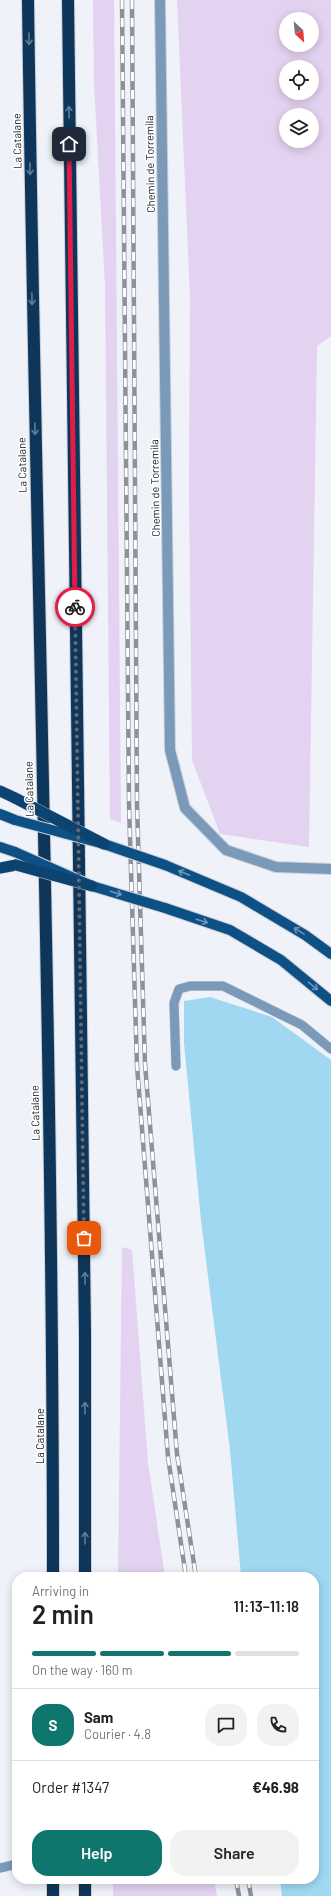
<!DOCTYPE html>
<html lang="en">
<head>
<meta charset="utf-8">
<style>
  body { margin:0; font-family:Barlow,sans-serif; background:#f2f2f2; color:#222; height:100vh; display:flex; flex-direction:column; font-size:15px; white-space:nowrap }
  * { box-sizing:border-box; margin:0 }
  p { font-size:13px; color:#767676 }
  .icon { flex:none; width:22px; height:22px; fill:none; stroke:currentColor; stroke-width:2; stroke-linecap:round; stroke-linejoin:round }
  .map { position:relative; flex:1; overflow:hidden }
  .drawer { position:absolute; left:12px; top:1572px; width:307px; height:312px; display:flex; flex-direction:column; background:#fff; border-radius:16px; box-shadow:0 2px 10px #0003 }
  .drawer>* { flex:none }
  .needle { width:26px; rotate:154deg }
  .controls { position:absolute; left:279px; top:12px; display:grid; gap:8px }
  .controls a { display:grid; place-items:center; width:40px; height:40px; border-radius:50%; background:#fff; box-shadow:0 2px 10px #0003; font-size:20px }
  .pin { position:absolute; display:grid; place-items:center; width:34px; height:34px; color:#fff; margin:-17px; border-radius:8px; box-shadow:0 2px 6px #0006 }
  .courier { position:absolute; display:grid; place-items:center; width:40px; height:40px; margin:-20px; border:3px solid #e11d48; border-radius:50%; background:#fff; color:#222; box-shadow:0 1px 5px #0007 }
  .head em { font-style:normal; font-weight:600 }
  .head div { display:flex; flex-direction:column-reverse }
  .head { display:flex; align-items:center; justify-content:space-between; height:68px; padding:0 20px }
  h1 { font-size:26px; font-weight:600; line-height:30px }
  .bar { display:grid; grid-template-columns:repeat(4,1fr); gap:6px 4px; align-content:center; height:48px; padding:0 20px }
  .bar i { height:5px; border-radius:3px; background:#e0e0e0 }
  .bar .selected { background:#0f766e }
  .bar p { grid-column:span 4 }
  .line { display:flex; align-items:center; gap:10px; padding:0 20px; border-top:1px solid #e0e0e0 }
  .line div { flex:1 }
  .round { display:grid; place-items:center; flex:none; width:42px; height:42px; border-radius:16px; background:#f2f2f2 }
  .button { display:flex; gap:8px; margin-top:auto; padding:8px 20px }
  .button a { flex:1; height:46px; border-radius:16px; background:#0f766e; color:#fff; font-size:16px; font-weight:600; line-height:46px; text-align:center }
  .button a+a { background:#f2f2f2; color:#222 }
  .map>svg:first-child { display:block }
  .green { fill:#e3d2f0; fill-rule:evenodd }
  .water { fill:#a0d8f2 }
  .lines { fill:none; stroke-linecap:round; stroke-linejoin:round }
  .service-casing { stroke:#cdd0d8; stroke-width:10 }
  .minor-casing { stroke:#cdd0d8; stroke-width:12 }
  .primary-casing { stroke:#cdd0d8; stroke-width:12 }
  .trunk-casing { stroke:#cdd0d8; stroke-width:12 }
  .motorway-casing { stroke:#cdd0d8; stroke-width:14 }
  .service { stroke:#7b9ab9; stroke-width:9 }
  .minor { stroke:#7b9ab9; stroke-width:10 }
  .primary { stroke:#0c5086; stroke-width:10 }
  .trunk { stroke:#0d4370; stroke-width:11 }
  .motorway { stroke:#0e365a; stroke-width:12 }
  .rail-casing { stroke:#8d919a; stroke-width:4.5 }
  .rail { stroke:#fff; stroke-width:3; stroke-dasharray:9; stroke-linecap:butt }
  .primary-bridge-casing { stroke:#cdd0d8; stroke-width:12; stroke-linecap:butt }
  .trunk-bridge-casing { stroke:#cdd0d8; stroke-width:12; stroke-linecap:butt }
  .primary-bridge { stroke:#0c5086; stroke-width:10 }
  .trunk-bridge { stroke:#0d4370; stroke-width:11 }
  .oneway { stroke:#627c94 }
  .oneway2 { stroke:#6d96b6 }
  .done { stroke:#666a74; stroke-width:4; stroke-dasharray:0 7.2 }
  .route { stroke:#e11d48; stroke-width:5 }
  .labels { text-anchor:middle; stroke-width:3; stroke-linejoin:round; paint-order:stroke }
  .street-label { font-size:11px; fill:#1c202c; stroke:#fff }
</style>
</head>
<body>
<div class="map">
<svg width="331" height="1896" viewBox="0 0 331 1896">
  <rect width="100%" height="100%" fill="#eff2f9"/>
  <path class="green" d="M93 0H114L121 823 110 819 105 285 94 83Z
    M177 0H331V336L317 346 309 847 220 834 192 760 189 490 190 297ZM286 19H312V45H286ZM286 67H312V93H286ZM286 115H312V141H286Z
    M122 1247 132 1250 148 1463 165 1577H118Z
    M113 1879H214L217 1896H113Z"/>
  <path class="water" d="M210 997 272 1017 331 1060V1896H282L280 1879H314V1577H241L230 1450 201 1221 184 1043V1001Z"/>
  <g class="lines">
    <defs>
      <path id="service" d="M176 1066 174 1003 179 989 190 986H223L302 1025 331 1049
        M0 1868 17 1864"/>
      <path id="minor" d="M160 0 170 750 185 808 226 850 276 867 331 869"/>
      <path id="primary" d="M0 814 15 820
        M0 847 15 852
        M165 865 241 897 305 935 331 954
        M165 908 230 930 281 960 331 1001"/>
      <path id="trunk" d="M0 791 15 798
        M0 868 16 865"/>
      <path id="motorway" d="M28 0C35 526 53 1051 53 1577
        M68 0 85 1333V1577
        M53 1896V1879
        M85 1896V1879"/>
    </defs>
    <use href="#service" class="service-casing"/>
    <use href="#minor" class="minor-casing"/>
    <use href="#primary" class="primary-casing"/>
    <use href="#trunk" class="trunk-casing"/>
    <use href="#motorway" class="motorway-casing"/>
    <use href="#service" class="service"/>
    <use href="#minor" class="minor"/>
    <use href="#primary" class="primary"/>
    <use href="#trunk" class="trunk"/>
    <use href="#motorway" class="motorway"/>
    <defs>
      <path id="rail" d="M122 0 129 805 137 1066 168 1457 186 1577
        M132 0 137 805 145 1064 177 1454 196 1577
        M236 1879 239 1896
        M248 1879 251 1896"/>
    </defs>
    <use href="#rail" class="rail-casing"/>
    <use href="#rail" class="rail"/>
    <defs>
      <path id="primary-bridge" d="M15 820 104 844 165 865
        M15 852 92 886 165 908"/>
      <path id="trunk-bridge" d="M15 798 104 844
        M16 865 92 886"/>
    </defs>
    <use href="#primary-bridge" class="primary-bridge-casing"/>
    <use href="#trunk-bridge" class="trunk-bridge-casing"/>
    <use href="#primary-bridge" class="primary-bridge"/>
    <use href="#trunk-bridge" class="trunk-bridge"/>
  </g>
  <defs><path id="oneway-shaft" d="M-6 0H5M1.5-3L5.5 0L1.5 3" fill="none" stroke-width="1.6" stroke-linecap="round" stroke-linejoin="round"/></defs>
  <g class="oneway">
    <use href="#oneway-shaft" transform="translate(29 39) rotate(89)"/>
    <use href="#oneway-shaft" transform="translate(69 112) rotate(-91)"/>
    <use href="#oneway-shaft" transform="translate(30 169) rotate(89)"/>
    <use href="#oneway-shaft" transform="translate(32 299) rotate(89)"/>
    <use href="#oneway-shaft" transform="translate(35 429) rotate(89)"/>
    <use href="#oneway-shaft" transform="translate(85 1278) rotate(-91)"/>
    <use href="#oneway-shaft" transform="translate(85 1408) rotate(-90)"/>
    <use href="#oneway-shaft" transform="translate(85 1538) rotate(-90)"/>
  </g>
  <g class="oneway2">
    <use href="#oneway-shaft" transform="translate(184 873) rotate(-157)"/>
    <use href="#oneway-shaft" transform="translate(116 893) rotate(17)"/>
    <use href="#oneway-shaft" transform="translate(202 921) rotate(18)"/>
    <use href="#oneway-shaft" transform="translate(299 931) rotate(-149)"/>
    <use href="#oneway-shaft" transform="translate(313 986) rotate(39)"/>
  </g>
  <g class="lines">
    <path class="done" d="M75 607 84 1238"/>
    <path class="route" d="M69 144 75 607"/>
  </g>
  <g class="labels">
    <g class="street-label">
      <text transform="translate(17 141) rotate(-91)" y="4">La Catalane</text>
      <text transform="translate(150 164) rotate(-91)" y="4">Chemin de Torremila</text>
      <text transform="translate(22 465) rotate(-91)" y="4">La Catalane</text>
      <text transform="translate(155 488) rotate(-91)" y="4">Chemin de Torremila</text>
      <text transform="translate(29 789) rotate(-91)" y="4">La Catalane</text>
      <text transform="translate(35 1113) rotate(-91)" y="4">La Catalane</text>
      <text transform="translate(40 1436) rotate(-90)" y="4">La Catalane</text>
    </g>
  </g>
</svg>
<div class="controls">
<a><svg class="needle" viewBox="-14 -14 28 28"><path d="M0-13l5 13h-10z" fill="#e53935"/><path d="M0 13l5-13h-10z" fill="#767676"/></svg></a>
<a><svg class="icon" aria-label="locate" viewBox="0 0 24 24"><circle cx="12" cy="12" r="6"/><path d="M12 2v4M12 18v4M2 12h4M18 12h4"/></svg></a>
<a><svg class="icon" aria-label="layers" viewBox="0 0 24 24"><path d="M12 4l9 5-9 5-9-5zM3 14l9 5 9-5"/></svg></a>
</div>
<div class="pin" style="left:84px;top:1238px;background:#ea580c"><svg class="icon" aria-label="bag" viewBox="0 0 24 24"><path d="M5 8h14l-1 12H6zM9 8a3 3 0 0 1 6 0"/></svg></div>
<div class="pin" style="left:69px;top:144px;background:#1f2937"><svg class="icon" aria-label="home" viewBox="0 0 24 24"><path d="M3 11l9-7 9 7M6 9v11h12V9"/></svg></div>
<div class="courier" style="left:75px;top:607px"><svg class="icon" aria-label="bike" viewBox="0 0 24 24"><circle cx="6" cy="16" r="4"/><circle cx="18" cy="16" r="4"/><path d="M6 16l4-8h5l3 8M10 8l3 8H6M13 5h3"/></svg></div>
<section class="drawer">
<div class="head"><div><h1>2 min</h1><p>Arriving in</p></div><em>11:13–11:18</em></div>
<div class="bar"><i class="selected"></i><i class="selected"></i><i class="selected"></i><i></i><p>On the way · 160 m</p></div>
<div class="line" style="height:72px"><b class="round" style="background:#0f766e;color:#fff">S</b><div><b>Sam</b><p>Courier · 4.8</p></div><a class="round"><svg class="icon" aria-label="chat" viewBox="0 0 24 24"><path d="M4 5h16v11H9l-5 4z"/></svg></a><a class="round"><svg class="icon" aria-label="phone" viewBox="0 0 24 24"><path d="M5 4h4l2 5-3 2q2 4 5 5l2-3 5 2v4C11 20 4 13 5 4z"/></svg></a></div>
<div class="line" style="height:52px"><div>Order #1347</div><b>€46.98</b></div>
<div class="button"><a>Help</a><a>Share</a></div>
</section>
</div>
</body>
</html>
